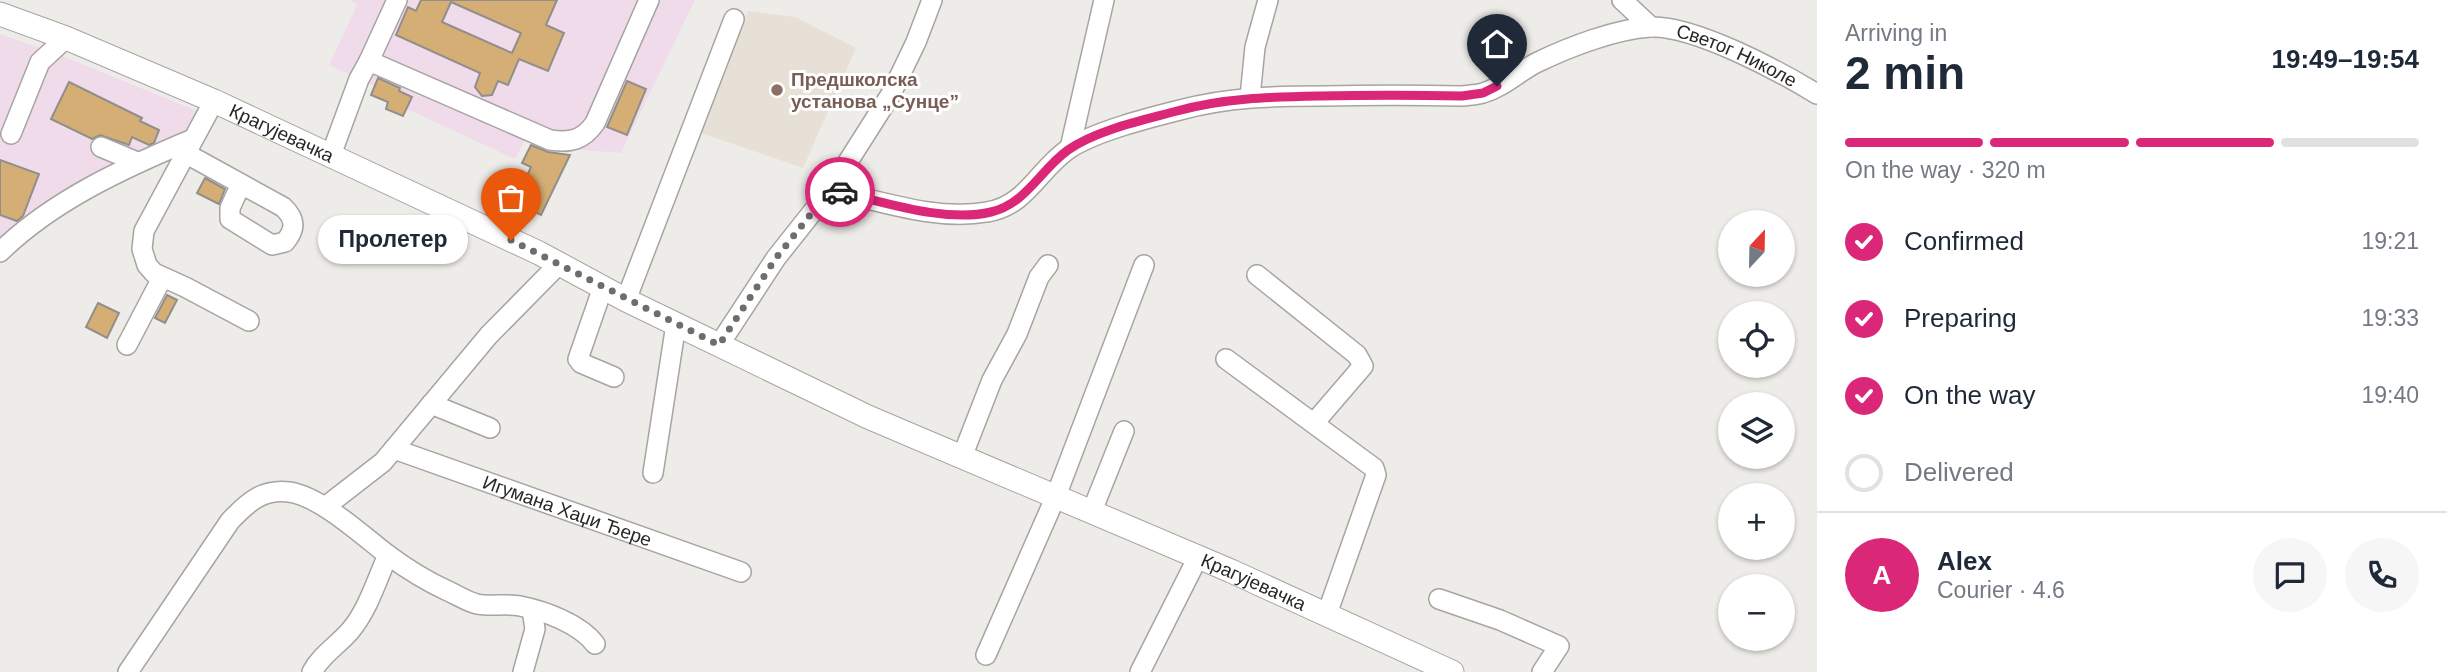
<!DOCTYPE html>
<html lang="en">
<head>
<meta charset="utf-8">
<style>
  body { margin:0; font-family:Arial,sans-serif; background:#f6f6f7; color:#1f2937; height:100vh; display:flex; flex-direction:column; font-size:26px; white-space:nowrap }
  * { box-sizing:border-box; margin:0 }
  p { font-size:23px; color:#747a83 }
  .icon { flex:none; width:38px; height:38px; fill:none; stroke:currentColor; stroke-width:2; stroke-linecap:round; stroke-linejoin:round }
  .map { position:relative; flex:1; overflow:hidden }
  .sheet { display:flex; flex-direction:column; background:#fff; width:630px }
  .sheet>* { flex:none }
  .needle { width:46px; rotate:22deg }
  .tools { position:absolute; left:1718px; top:210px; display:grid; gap:14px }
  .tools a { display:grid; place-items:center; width:77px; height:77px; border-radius:50%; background:#fff; box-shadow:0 2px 5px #0004; font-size:35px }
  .pin { position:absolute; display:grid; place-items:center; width:60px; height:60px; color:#fff; margin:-72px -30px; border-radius:50% 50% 50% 0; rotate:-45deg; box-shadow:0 0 7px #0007 }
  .pin .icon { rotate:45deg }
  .courier { position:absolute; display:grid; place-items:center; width:70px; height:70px; margin:-35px; border:5px solid #db2777; border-radius:50%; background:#fff; color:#222; box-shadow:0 2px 9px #0007 }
  .bubble { position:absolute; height:49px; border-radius:24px; background:#fff; box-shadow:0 2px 5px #0004; font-size:23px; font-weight:600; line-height:49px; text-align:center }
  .summary em { font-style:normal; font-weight:600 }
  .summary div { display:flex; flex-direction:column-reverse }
  .summary { display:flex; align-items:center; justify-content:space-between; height:119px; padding:0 28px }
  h1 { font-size:46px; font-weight:600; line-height:52px }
  .bar { display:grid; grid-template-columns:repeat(4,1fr); gap:10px 7px; align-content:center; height:84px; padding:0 28px }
  .bar i { height:9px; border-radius:5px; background:#e0e1e3 }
  .bar .current { background:#db2777 }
  .bar p { grid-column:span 4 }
  .line { display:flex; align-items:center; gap:18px; padding:0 28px; border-top:2px solid #e0e1e3 }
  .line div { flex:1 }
  .round { display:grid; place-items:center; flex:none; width:74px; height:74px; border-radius:37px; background:#f6f6f7 }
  ol { padding:0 28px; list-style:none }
  li { display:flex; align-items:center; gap:21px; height:77px }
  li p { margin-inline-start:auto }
  li .icon { padding:7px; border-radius:50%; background:#db2777; color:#fff; stroke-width:4 }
  li:last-child { color:#747a83 }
  li i { width:38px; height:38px; border:4px solid #e0e1e3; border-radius:50% }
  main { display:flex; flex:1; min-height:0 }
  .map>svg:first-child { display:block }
  .built { fill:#e7e0d6 }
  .industrial { fill:#f0dbeb }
  .building { fill:#d4ae74; stroke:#918e8b; stroke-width:2; fill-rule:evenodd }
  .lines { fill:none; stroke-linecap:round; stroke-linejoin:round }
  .minor-casing { stroke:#a7a4a1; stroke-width:22 }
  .major-casing { stroke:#a7a4a1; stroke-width:25 }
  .minor { stroke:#fff; stroke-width:19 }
  .major { stroke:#fff; stroke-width:23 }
  .done { stroke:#6e6d6b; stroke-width:7; stroke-dasharray:0 12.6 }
  .route { stroke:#db2777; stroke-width:9 }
  .education-dot { fill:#8d6e63; stroke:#fff; stroke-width:2.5 }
  .labels { text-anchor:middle; stroke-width:6; stroke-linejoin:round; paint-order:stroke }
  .street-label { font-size:19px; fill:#292827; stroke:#fff }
  .education-label { font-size:19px; font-weight:bold; fill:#785e54; stroke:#fff; text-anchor:start }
</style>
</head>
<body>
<main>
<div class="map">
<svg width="1817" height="672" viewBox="0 0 1817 672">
  <rect width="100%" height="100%" fill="#eeece8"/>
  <path class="built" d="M748 11 795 17 856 48 803 168 701 133Z"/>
  <path class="industrial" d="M350 0H695L621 153 569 149 528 134 515 159 407 109 403 116 386 109 389 99 382 96 380 99 371 95 374 86 329 65 357 5Z
    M0 34 60 55 197 111 183 139 0 246Z"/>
  <path class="building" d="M421 0H557L546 25 564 33 548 71 519 59 508 85 498 81 492 95 482 96 475 87 480 73 396 35 408 7 416 11ZM451 2 521 33 512 53 442 22Z
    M378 78 400 88 399 91 412 97 403 116 386 109 388 102 371 95Z
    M627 81 646 89 627 135 607 127Z
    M69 82 142 118 140 121 159 130 154 143 149 145 132 137 129 145 100 135 92 139 51 119Z
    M531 145 548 152 570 155 541 215 515 202 531 167 522 163Z
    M0 160 39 174 23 216 17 221 0 215Z
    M205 178 225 189 219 204 197 193Z
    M167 295 177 300 165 323 155 318Z
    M98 303 119 313 107 338 86 327Z"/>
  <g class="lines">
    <defs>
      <g id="minor">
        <path d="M1622 0 1651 27"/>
        <path d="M369 61 550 140C571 143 583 140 595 123L649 0"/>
        <path d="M1250 97 1255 47 1268 0"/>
        <path d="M214 101 144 231 142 249 147 265 154 273 185 287 249 321"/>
        <path d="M11 134 40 62 66 38"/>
        <path d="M101 147 137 162"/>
        <path d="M1070 148 1104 0"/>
        <path d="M185 153 283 207C296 219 296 229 285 242L272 245 230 219V208L241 184"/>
        <path d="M331 155 359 79 369 61 397 0"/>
        <path id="s1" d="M830 190C881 201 935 221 987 212 1027 206 1039 168 1070 148 1097 131 1148 118 1180 110 1228 97 1275 96 1323 96 1370 95 1416 95 1462 96 1469 95 1477 95 1483 93 1504 87 1519 71 1538 62 1569 47 1616 29 1650 27 1694 25 1779 71 1817 94"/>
        <path d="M0 252C53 200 126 167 193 139"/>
        <path d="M1257 275 1357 355 1363 366 1314 423"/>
        <path d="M603 287 578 359 581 363 614 377"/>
        <path d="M626 300 734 19"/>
        <path d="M127 345 162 278"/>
        <path d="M719 345 776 258 830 190 891 94 916 42 932 0"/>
        <path d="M1226 359 1374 468 1376 475 1327 614"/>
        <path d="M431 404 490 428"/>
        <path id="s2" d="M394 449 741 572"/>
        <path d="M962 457 992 380 1017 334 1039 277 1048 265"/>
        <path d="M653 473 676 324"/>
        <path d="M325 507 383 462 489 335 560 263"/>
        <path d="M1092 511 1124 431"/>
        <path d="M1439 599 1500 620 1559 646 1542 672"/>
        <path d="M986 655 1056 496 1144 265"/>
        <path d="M128 672 230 521C248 502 262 489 289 492 320 496 363 536 388 555 407 569 426 581 448 591 457 595 468 602 477 604 491 607 506 603 520 606 545 611 580 624 595 644"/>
        <path d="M312 672C321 655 338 645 350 631 368 610 377 579 388 555"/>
        <path d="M523 672 535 629 532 610"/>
        <path d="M1140 672 1198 557"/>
      </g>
      <g id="major">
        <path id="s3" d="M0 14 66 38 214 101 539 253 626 300 868 417 1231 571 1452 672"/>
      </g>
    </defs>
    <use href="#minor" class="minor-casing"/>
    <use href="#major" class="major-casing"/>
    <use href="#minor" class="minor"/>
    <use href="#major" class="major"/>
  </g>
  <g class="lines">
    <path class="done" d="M511 240 719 345 776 258 830 190 840 192"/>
    <path class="route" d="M840 192C885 202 945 223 991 212 1027 203 1040 170 1068 150 1096 130 1144 120 1177 111 1224 98 1271 97 1319 96 1367 95 1414 95 1462 96L1483 93 1497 86"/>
  </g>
  <circle class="education-dot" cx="777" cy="90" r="7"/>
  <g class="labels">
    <g class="street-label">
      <text dy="7" stroke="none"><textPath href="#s1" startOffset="961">Светог Николе</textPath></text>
      <text dy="7" stroke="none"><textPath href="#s3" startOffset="306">Крагујевачка</textPath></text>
      <text dy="7" stroke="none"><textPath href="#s2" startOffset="184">Игумана Хаџи Ђере</textPath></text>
      <text dy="7" stroke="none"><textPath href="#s3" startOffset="1377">Крагујевачка</textPath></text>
    </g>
    <g class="education-label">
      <text x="791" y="86">Предшколска<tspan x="791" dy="22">установа „Сунце”</tspan></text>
    </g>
  </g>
</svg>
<div class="tools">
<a><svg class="needle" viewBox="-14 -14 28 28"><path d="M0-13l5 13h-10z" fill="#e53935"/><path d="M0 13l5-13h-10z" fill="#747a83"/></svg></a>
<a><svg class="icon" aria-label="locate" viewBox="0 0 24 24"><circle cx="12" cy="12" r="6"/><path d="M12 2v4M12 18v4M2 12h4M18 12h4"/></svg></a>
<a><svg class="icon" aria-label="layers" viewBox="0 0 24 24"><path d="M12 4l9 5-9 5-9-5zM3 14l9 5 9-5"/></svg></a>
<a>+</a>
<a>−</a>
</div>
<div class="pin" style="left:511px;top:240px;background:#ea580c"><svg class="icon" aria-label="bag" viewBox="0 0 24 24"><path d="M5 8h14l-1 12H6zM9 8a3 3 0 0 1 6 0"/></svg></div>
<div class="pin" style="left:1497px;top:86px;background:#1f2937"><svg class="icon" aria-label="home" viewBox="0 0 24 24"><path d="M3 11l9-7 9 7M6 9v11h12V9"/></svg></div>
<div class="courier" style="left:840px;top:192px"><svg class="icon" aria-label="car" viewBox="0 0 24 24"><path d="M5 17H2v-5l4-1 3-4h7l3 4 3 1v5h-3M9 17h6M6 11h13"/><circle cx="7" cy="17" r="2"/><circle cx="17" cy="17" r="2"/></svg></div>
<div class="bubble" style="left:318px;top:215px;width:150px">Пролетер</div>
</div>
<section class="sheet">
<div class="summary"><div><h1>2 min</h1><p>Arriving in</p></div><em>19:49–19:54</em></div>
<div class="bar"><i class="current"></i><i class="current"></i><i class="current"></i><i></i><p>On the way · 320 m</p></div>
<ol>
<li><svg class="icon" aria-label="check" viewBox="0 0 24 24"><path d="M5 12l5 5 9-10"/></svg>Confirmed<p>19:21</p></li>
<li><svg class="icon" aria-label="check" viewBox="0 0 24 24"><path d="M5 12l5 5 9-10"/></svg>Preparing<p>19:33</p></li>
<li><svg class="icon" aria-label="check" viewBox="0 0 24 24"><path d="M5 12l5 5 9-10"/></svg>On the way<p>19:40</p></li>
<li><i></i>Delivered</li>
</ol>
<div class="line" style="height:126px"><b class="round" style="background:#db2777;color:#fff">A</b><div><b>Alex</b><p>Courier · 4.6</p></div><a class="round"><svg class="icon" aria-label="chat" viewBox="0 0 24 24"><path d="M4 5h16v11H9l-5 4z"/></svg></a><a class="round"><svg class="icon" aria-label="phone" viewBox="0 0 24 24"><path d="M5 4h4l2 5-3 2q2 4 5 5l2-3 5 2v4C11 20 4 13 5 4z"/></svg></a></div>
</section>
</main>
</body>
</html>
